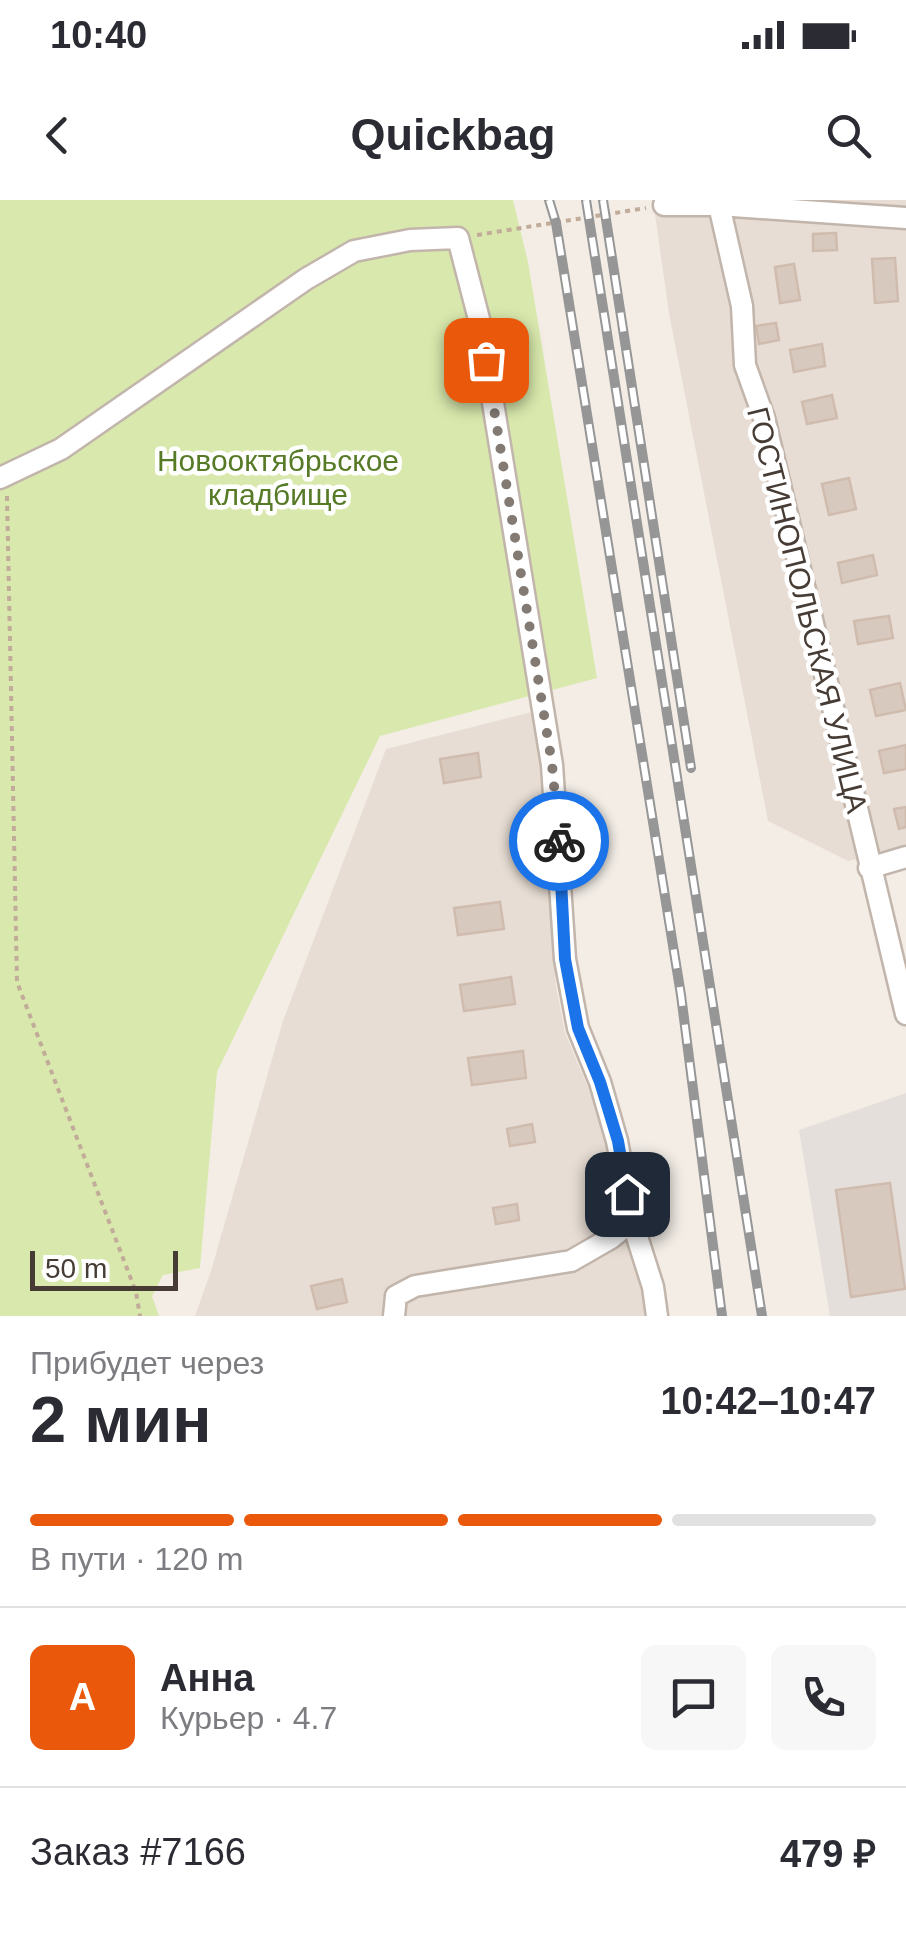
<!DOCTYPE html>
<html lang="ru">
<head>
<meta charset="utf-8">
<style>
  body { margin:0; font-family:Helvetica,sans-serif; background:#f7f7f7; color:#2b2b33; height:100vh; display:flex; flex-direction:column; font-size:38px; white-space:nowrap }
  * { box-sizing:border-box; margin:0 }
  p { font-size:32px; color:#7c7c81 }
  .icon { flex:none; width:55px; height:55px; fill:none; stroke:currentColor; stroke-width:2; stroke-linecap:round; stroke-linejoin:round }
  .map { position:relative; height:1116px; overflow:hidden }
  .details { display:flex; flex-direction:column; background:#fff; flex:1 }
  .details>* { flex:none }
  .scale { position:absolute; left:30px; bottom:25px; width:148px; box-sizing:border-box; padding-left:10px; border:5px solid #463c35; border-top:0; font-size:28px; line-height:35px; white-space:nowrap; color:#463c35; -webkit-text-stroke:8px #fff; paint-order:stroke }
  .pin { position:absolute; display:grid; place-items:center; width:85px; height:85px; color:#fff; margin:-42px; border-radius:20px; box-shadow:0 5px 15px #0006 }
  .courier { position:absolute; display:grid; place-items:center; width:100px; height:100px; margin:-50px; border:8px solid #1a73e8; border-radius:50%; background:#fff; color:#222; box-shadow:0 2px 12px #0007 }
  .headline em { font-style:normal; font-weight:700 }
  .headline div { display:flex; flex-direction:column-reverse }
  .headline { display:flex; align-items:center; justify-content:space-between; height:170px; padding:0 30px }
  h1 { font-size:65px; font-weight:700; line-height:75px }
  .bar { display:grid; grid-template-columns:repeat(4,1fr); gap:15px 10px; align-content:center; height:120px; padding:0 30px }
  .bar i { height:12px; border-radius:8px; background:#e1e1e2 }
  .bar .current { background:#ea580c }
  .bar p { grid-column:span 4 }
  .line { display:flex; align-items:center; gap:25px; padding:0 30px; border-top:2px solid #e1e1e2 }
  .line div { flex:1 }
  .round { display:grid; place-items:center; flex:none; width:105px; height:105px; border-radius:15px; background:#f7f7f7 }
  .status { display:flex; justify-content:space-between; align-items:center; height:70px; padding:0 50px; background:#fff; direction:ltr }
  .status svg { height:28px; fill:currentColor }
  header { display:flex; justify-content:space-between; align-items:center; height:130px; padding:0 30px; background:#fff; font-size:45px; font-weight:700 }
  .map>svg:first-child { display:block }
  .residential { fill:#e7ddd4 }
  .industrial { fill:#e5dfdb }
  .green { fill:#d9e9ad }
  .building { fill:#d8c9be; stroke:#d0bcae; stroke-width:2.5 }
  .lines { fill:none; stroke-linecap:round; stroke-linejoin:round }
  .minor-casing { stroke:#c2b5ab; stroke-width:25 }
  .path { stroke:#c1ab99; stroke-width:4; stroke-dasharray:5 5; stroke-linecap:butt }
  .minor { stroke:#fff; stroke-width:20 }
  .rail-casing { stroke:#969696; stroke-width:10 }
  .rail { stroke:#fff; stroke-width:6; stroke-dasharray:19; stroke-linecap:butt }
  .done { stroke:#837a73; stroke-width:10; stroke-dasharray:0 18 }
  .route { stroke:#1a73e8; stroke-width:12 }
  .labels { text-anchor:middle; stroke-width:9; stroke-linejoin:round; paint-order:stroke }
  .park-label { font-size:30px; fill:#567a26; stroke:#fff }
  .street-label { font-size:30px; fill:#463c35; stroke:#fff }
</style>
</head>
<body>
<div class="status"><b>10:40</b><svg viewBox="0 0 49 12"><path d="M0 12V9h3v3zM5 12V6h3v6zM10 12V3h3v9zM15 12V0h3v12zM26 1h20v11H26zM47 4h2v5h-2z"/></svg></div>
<header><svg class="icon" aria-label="back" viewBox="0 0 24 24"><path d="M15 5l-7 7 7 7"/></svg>Quickbag<svg class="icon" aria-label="search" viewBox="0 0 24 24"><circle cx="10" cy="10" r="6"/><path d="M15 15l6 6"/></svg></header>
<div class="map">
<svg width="906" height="1116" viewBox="0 0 906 1116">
  <rect width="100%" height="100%" fill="#f3ede6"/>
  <path class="residential" d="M653 0H906V648L848 661 768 621 669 113Z
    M532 512 544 584 556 786 565 833 598 911 647 1116H195L211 1071 283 821 386 549Z"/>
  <path class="industrial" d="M906 893V1116H830L799 930Z"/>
  <path class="green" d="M0 0H513L528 62 597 478 380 536 217 872 200 1068 163 1075 152 1096 159 1116H0Z"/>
  <path class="building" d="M836 33 837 50 813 51V34Z
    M895 58 898 101 875 103 872 59Z
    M794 64 800 100 780 103 775 67Z
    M776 123 779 140 759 144 756 126Z
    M822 144 825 166 794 172 790 150Z
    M832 195 837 218 807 224 802 202Z
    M849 278 856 309 829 315 822 284Z
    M873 355 877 375 842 383 838 363Z
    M889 416 893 438 858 444 854 421Z
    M900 483 906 510 876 516 870 490Z
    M906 545V569L884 573 879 551Z
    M478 553 481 577 444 583 440 559Z
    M906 607V627L899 629 894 609Z
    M500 702 504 729 458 735 454 708Z
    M511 777 515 804 464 811 460 785Z
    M523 851 526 878 472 885 468 858Z
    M532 924 535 942 510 946 507 929Z
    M890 983 905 1089 851 1097 836 990Z
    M517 1004 519 1020 496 1024 493 1008Z
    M342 1079 347 1102 317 1109 311 1086Z"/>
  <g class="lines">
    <defs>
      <path id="minor" d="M664 5H719L906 18
        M719 5 742 106 745 165 764 218 906 814
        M0 278 61 249 306 79 354 51 410 40 458 38 480 123 552 565 565 759 578 828 600 882 617 941 632 1021 653 1087 657 1116
        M869 668 906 657
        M394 1116 396 1096 415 1086 571 1061 611 1038 632 1021"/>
    </defs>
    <use href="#minor" class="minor-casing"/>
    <path class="path" d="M477 35 646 8
      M7 296 17 782 136 1092 140 1116"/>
    <use href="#minor" class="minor"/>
    <defs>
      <path id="rail" d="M549 0 556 23 681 795 722 1116
        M586 0 762 1116
        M603 0 691 568"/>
    </defs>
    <use href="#rail" class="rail-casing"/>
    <use href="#rail" class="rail"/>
  </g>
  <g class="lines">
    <path class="done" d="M486 160 552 564 559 641"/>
    <path class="route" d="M559 641 565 759 578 828 600 882 618 941 627 994"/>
  </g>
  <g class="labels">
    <g class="park-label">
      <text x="278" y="271">Новооктябрьское<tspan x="278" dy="34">кладбище</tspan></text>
    </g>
    <g class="street-label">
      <text transform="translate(807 410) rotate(76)" y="10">ГОСТИНОПОЛЬСКАЯ УЛИЦА</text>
    </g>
  </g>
</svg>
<div class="scale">50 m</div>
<div class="pin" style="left:486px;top:160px;background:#ea580c"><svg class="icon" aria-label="bag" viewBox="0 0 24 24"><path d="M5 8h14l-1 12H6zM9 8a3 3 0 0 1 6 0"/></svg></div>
<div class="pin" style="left:627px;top:994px;background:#1f2937"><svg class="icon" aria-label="home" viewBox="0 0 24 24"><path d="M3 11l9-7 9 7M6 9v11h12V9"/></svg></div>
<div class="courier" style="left:559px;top:641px"><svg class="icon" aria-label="bike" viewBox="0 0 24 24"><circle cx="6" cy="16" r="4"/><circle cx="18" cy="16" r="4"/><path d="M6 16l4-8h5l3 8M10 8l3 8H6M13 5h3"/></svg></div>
</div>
<section class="details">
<div class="headline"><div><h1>2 мин</h1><p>Прибудет через</p></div><em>10:42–10:47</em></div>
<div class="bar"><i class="current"></i><i class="current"></i><i class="current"></i><i></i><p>В пути · 120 m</p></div>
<div class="line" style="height:180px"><b class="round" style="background:#ea580c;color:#fff">А</b><div><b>Анна</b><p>Курьер · 4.7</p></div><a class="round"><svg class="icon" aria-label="chat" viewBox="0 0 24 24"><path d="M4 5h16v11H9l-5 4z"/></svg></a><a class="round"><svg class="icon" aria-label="phone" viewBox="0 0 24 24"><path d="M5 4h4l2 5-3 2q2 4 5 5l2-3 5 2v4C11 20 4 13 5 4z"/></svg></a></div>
<div class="line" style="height:130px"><div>Заказ #7166</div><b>479 ₽</b></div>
</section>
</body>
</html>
